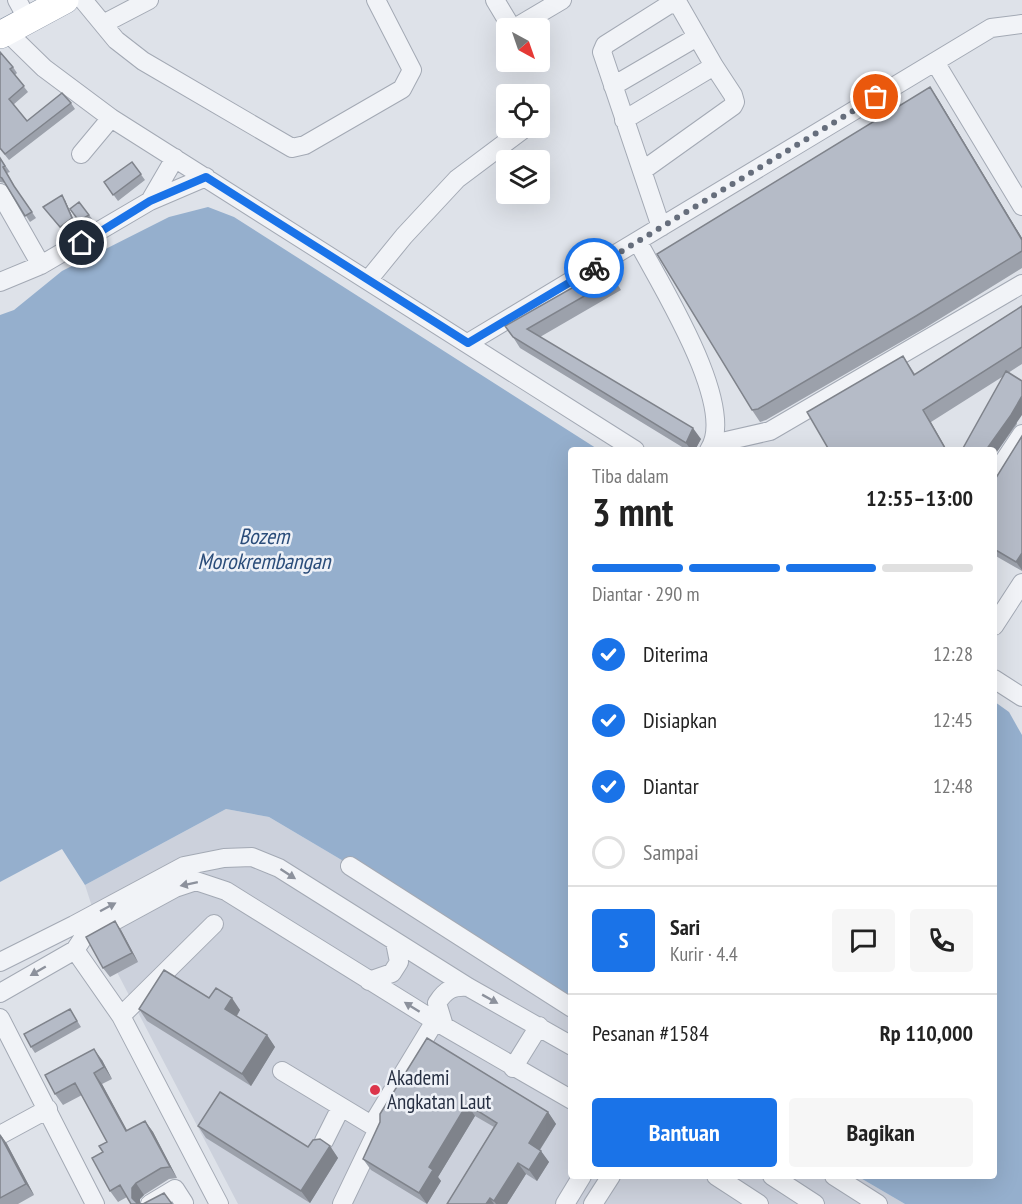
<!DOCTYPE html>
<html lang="id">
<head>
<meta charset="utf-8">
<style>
  body { margin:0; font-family:"PT Sans Narrow",sans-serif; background:#f6f6f6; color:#222; height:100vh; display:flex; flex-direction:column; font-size:22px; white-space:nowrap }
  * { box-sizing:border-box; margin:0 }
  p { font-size:20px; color:#767676 }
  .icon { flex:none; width:33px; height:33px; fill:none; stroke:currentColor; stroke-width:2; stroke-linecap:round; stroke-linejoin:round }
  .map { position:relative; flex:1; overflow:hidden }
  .panel { position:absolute; left:568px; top:447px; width:429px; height:732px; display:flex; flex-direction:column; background:#fff; border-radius:6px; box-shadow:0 6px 24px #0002 }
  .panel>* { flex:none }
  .needle { width:39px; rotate:140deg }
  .controls { position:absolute; left:496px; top:18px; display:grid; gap:12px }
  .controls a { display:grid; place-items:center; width:54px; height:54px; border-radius:6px; background:#fff; box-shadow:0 6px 24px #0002; font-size:30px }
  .pin { position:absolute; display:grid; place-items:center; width:51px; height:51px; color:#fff; margin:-26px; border:3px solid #fff; border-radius:50%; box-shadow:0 2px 6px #0007 }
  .courier { position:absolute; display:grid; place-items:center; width:60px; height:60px; margin:-30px; border:4px solid #1a73e8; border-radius:50%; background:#fff; color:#222; box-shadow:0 2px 8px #0007 }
  .head em { font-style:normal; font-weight:700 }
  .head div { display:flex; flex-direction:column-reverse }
  .head { display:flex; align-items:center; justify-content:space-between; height:102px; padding:0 24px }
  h1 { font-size:39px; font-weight:700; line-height:45px }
  .bar { display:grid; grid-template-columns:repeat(4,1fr); gap:9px 6px; align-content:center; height:72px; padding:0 24px }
  .bar i { height:8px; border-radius:4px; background:#e0e0e0 }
  .bar .active { background:#1a73e8 }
  .bar p { grid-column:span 4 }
  .line { display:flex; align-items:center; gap:15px; padding:0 24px; border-top:2px solid #e0e0e0 }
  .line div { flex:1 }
  .round { display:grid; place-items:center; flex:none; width:63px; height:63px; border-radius:6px; background:#f6f6f6 }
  ol { padding:0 24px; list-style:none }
  li { display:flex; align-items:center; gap:18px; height:66px }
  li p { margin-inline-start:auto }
  li .icon { padding:6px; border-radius:50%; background:#1a73e8; color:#fff; stroke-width:4 }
  li:last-child { color:#767676 }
  li i { width:33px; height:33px; border:3px solid #e0e0e0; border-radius:50% }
  .action { display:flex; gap:12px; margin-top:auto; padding:12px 24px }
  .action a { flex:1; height:69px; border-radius:6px; background:#1a73e8; color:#fff; font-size:24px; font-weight:700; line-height:69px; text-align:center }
  .action a+a { background:#f6f6f6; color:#222 }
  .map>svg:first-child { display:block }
  .built { fill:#ccd1dc }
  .water { fill:#95afcd }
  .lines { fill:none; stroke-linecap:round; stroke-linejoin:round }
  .minor-casing { stroke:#a3a9b4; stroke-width:20 }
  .highway-casing { stroke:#848fa1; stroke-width:28 }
  .minor { stroke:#f1f3f7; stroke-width:18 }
  .highway { stroke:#fff; stroke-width:27 }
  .wall { fill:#9ca1ab }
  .shaded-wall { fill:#7f838b }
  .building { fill:#b5bbc7; stroke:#7f838b; stroke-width:1.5 }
  .oneway { fill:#8c919c }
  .done { stroke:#666e7c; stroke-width:6; stroke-dasharray:0 10.8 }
  .route { stroke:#1a73e8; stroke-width:8 }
  .poi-dot { fill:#dc354b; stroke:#eef1f7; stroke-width:2 }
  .labels { text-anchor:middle; stroke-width:5; stroke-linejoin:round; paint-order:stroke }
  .poi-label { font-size:21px; fill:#262f42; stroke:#eef1f7; text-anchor:start }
  .water-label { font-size:22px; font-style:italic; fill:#2b4d7a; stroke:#eef1f7 }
</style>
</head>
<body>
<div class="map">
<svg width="1022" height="1204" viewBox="0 0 1022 1204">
  <rect width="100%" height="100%" fill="#dee2e9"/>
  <path class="built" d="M226 809 269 817 345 862 571 1005 572 1176H857L905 1204H238L107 953 85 885Z"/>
  <path class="water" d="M208 207 234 217 599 450H572L571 1005 345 862 269 817 226 809 85 885 62 849 0 882V315L14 310 62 271 169 217Z
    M995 702 1009 712 1022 735V1204H905L857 1176H994Z"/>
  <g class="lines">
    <defs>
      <path id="minor" d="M17 0 28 20
        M83 0 116 40 143 61 292 148 305 145 402 89 412 70 376 0
        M495 0 510 25 518 26 562 0
        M103 24 149 0
        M6 31 44 68 111 118 635 450
        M935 62 1022 206
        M613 86 697 37
        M624 120 714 66
        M81 154 111 118
        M642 171 733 106 735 102 733 95 714 66 679 5 670 4 605 45 602 52 661 227
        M0 193 41 265
        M150 201 175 158
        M638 242C660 284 738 407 709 450
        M369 279 404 236 457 179 525 128
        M0 282 41 265 150 201 206 177
        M468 343 991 28 1022 24
        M713 444 770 431 1022 284
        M994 476 1022 434
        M994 626 1022 583
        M994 679 1022 697
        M350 866 572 1008
        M75 950 121 1016 219 1204
        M0 962 74 925 184 866 224 858 252 857 279 868 468 987 572 1046
        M369 981 392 973 399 962 395 942
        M0 993 75 950 83 938 175 888 196 881 226 891 435 1021 572 1100
        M121 1016 214 924
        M0 1018 95 1204
        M444 1026 437 1003C446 989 453 986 468 987
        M513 1068 539 1026
        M282 1071 378 1129 342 1204
        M372 1125 435 1021
        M0 1135 48 1109
        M324 1141 341 1107
        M716 1176 759 1204
        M772 1176 815 1204
        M834 1176 878 1204
        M150 1204 175 1189 184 1203
        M565 1204 582 1176
        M593 1204 611 1176"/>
      <path id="highway" d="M0 35 65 0"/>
    </defs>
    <use href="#minor" class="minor-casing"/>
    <use href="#highway" class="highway-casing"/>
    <use href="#minor" class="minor"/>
    <use href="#highway" class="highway"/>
  </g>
  <path class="wall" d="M0 52 13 67 17 73 15 75 28 92 13 105 27 121 71 103 75 109 9 160 0 149Z
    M930 87 938 99 1022 238V268L925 328 766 420 760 422 752 410Z
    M0 158 10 172 7 173 18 192 36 218 30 222 5 183 0 182Z
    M132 162 145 180 118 201 104 182Z
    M65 200 75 223 64 232 43 207Z
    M70 209 89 215 94 221 83 227Z
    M614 279 621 290 540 337 701 439 695 450H687L520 348 513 337Z
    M1022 306V364L1008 373 1017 424 994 456 1002 377 931 422 829 450 903 356 915 374Z
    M1022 436V571L994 555V481Z
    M121 930 138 962 110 977 103 968Z
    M209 998 240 1010 237 1016 267 1035 275 1047 251 1086 147 1021 139 1009Z
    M70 1009 81 1027 35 1053 31 1047Z
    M427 1038 548 1112 556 1124 540 1150 549 1162 537 1181 526 1174 507 1204H447L494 1127 475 1116 438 1177 441 1181 427 1204 371 1170 363 1159Z
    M102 1060 112 1079 102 1084 127 1131 145 1121 153 1132 177 1178 169 1179 144 1195 140 1199V1203L172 1204H131L127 1197 118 1202 110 1191 103 1152 107 1142 82 1095 63 1105 55 1094Z
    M198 1126 308 1147 330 1146 338 1158 310 1203 206 1138Z
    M0 1134 7 1144 34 1195 18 1204H0Z"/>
  <path class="shaded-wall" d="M930 87 938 99 1022 238V240Z
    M62 195 65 200 75 223 72 218Z
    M1022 396V415L994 456V450H986Z
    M923 410 931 422 947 450H946Z
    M693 428 701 439 695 450H691L686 443Z
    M1022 553V570L1016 562Z
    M115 921 121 930 138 962 132 953Z
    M232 998 240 1010 234 1020 225 1009Z
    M267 1035 275 1047 251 1086 242 1074Z
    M94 1049 102 1060 112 1079 104 1067Z
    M94 1073 102 1084 134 1143 126 1131Z
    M467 1104 475 1116 438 1177 441 1181 427 1204 419 1193 429 1167Z
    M548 1112 556 1124 537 1154 529 1143Z
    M145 1121 153 1132 177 1178 170 1167Z
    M0 1134 7 1144 34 1195 26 1184Z
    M330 1146 338 1158 310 1203 301 1191Z
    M541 1151 549 1162 537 1181 529 1170Z
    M518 1163 526 1174 507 1204H496L494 1201Z
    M136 1183 144 1195 140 1199V1204H136L132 1198V1188Z
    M490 1198 494 1204H486Z"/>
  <path class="building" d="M0 52 13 67 10 69 24 86 9 99 27 121 62 93 71 103 5 154 0 148Z
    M930 87 1022 240V251L916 316 758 409 752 410 657 254Z
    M0 158 5 166 3 167 14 186 32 212 25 216 2 178 0 177Z
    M132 162 141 174 113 195 104 182Z
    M62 195 72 218 60 227 43 207Z
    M79 202 89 215 79 221 70 209Z
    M607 268 614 279 527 329 693 428 686 443 513 337 505 326Z
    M1022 306V347L923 410 946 450H829L807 412 903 356 914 375Z
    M1006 371 1022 381V396L1011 415 986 450H962Z
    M1022 436V553L1016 562 994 549V481Z
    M115 921 132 953 103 968 86 937Z
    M164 970 209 998 216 988 232 998 225 1009 267 1035 242 1074 139 1009Z
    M70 1009 77 1021 31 1047 24 1034Z
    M427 1038 548 1112 529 1143 541 1151 529 1170 518 1163 494 1201 490 1198 486 1204H447L497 1123 467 1104 429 1167 433 1170 419 1193 363 1159 380 1122V1114Z
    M94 1049 104 1067 94 1073 126 1131 145 1121 170 1167 161 1168 136 1183 132 1188V1198L137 1203 143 1204 164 1193 172 1204H131L120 1185 110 1191 92 1158 103 1152 99 1146 107 1142 75 1083 55 1094 45 1075Z
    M220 1092 308 1147 313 1140 320 1139 330 1146 301 1191 198 1126Z
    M0 1135 26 1184 0 1198Z"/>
  <defs><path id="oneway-solid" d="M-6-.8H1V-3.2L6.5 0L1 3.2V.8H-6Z" transform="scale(1.5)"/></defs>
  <g class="oneway">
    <use href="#oneway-solid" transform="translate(288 874) rotate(33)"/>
    <use href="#oneway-solid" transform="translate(189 884) rotate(168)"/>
    <use href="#oneway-solid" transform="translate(108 907) rotate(-28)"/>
    <use href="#oneway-solid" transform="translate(38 971) rotate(150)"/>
    <use href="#oneway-solid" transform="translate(490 999) rotate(29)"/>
    <use href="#oneway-solid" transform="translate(412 1007) rotate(-148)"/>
  </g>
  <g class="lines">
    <path class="done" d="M594 268 876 97"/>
    <path class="route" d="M82 243 150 201 206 177 468 343 594 268"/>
  </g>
  <circle class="poi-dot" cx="375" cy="1090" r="6"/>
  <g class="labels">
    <g class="poi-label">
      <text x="387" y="1085">Akademi<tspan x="387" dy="24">Angkatan Laut</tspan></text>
    </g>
    <g class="water-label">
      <text x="264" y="544">Bozem<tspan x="264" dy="25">Morokrembangan</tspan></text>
    </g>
  </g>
</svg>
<div class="controls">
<a><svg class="needle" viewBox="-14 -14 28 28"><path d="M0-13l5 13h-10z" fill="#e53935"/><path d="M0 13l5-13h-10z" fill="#767676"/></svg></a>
<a><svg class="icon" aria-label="locate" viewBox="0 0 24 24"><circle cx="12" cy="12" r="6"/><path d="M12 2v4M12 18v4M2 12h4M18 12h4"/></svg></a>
<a><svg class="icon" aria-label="layers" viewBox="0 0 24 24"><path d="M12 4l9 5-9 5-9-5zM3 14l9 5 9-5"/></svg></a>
</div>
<div class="pin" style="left:876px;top:97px;background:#ea580c"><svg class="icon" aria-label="bag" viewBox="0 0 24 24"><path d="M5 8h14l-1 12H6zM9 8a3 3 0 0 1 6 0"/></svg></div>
<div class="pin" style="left:82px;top:243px;background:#1f2937"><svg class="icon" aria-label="home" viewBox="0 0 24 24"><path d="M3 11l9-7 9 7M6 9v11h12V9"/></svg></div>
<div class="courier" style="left:594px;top:268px"><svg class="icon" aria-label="bike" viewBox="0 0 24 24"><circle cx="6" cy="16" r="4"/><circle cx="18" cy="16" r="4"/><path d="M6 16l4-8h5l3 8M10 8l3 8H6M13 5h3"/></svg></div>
<section class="panel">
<div class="head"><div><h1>3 mnt</h1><p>Tiba dalam</p></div><em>12:55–13:00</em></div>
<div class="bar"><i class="active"></i><i class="active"></i><i class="active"></i><i></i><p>Diantar · 290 m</p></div>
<ol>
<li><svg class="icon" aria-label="check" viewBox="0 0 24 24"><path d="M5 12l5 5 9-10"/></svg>Diterima<p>12:28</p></li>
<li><svg class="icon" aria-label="check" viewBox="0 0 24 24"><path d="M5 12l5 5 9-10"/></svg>Disiapkan<p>12:45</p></li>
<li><svg class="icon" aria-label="check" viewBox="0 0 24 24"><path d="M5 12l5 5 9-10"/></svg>Diantar<p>12:48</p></li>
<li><i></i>Sampai</li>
</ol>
<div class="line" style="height:108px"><b class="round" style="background:#1a73e8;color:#fff">S</b><div><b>Sari</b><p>Kurir · 4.4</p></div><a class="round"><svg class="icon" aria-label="chat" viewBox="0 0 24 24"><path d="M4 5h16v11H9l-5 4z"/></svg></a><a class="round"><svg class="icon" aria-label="phone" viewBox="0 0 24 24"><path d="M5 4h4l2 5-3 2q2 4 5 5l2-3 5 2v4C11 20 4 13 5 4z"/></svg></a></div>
<div class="line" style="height:78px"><div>Pesanan #1584</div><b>Rp 110,000</b></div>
<div class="action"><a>Bantuan</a><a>Bagikan</a></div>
</section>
</div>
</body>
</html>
